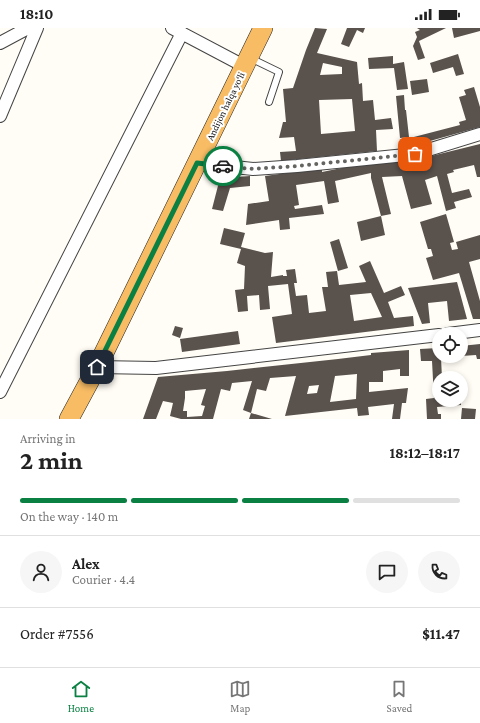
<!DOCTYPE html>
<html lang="en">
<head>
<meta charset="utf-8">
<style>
  body { margin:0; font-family:"Crimson Pro",serif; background:#f6f6f6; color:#222; height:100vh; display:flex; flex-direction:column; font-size:15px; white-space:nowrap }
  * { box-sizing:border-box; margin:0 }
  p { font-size:13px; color:#767676 }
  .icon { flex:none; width:22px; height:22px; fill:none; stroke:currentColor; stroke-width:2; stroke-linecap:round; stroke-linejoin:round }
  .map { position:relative; height:391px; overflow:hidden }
  .panel { display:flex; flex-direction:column; background:#fff; flex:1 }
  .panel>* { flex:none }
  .buttons { position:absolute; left:432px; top:299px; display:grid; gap:8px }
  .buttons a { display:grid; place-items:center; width:36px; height:36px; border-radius:50%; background:#fff; box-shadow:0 2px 6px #0003; font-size:20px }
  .pin { position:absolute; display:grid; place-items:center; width:34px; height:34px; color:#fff; margin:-17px; border-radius:8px; box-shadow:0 2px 6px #0006 }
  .courier { position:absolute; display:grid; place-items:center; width:40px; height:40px; margin:-20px; border:3px solid #0b8043; border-radius:50%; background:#fff; color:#222; box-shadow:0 1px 5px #0007 }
  .head em { font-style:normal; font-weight:700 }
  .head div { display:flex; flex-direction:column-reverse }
  .head { display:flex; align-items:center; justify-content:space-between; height:68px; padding:0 20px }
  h1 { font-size:26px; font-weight:700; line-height:30px }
  .bar { display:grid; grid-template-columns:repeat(4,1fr); gap:6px 4px; align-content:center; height:48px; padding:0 20px }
  .bar i { height:5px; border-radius:3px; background:#e0e0e0 }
  .bar .selected { background:#0b8043 }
  .bar p { grid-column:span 4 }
  .line { display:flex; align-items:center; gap:10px; padding:0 20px; border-top:1px solid #e0e0e0 }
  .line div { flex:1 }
  .round { display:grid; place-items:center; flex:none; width:42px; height:42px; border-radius:21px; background:#f6f6f6 }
  .status { display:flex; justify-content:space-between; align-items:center; height:28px; padding:0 20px; background:#fff; direction:ltr }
  .status svg { height:11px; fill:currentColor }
  .tab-bar { display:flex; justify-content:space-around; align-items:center; height:56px; border-top:1px solid #e0e0e0; background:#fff; font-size:11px; color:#767676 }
  .tab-bar a { display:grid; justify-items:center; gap:2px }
  .tab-bar .selected { color:#0b8043 }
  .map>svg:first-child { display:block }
  .building { fill:#5a524d; fill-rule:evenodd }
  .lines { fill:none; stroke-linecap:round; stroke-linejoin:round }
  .service-casing { stroke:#444; stroke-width:8 }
  .minor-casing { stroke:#444; stroke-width:14 }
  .trunk-casing { stroke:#222; stroke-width:20 }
  .service { stroke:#fff; stroke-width:6 }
  .minor { stroke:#fff; stroke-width:12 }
  .trunk { stroke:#f7bc64; stroke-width:19 }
  .done { stroke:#646461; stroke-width:4; stroke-dasharray:0 7.2 }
  .route { stroke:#0b8043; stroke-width:5 }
  .labels { text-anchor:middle; stroke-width:4; stroke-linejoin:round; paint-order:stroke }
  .street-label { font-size:10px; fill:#111; stroke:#fff }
</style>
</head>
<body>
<div class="status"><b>18:10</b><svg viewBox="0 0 49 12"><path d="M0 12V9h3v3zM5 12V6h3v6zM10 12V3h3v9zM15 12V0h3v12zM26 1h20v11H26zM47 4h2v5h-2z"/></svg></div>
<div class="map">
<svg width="480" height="391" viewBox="0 0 480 391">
  <rect width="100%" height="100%" fill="#fffdf5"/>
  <path class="building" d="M315 0 327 1 317 25 357 34 359 56 362 55 363 73 373 72 375 92 391 90 393 101 376 102 377 123 281 133 280 124 296 123 294 109 279 110 283 94H286L283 61 293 60 306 22ZM323 35 342 39V46L320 47ZM352 71 355 103 321 106 319 72Z
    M347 0H365L363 5 357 2 349 19 341 16Z
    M417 0H446L419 13 425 30 418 32 413 18 417 9 415 4 420 2Z
    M452 0H480V3L454 10Z
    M458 26 464 46 456 48 453 39 433 45 430 35Z
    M393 28V36L404 34 408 61 397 62 394 40 369 41 368 30Z
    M427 51 429 64 412 67 410 53Z
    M474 59 480 79V99L412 118 410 110 460 97 459 94 466 92 459 69 466 67 464 62Z
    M404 67 405 82H406L409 109 400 110 396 68Z
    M480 116V149H477L474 137 453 142 454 144 447 146 452 165 469 161 472 169 454 174 456 180 446 183 437 148 425 152 432 176 411 181 402 148 382 149 391 186 381 188 371 150V145L335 153 339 174 328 176 324 153 296 157 299 177 294 178 295 181 322 177 324 186 289 190 290 201 280 202 279 192 246 197 248 176 269 173 265 148 322 140V144L371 134 411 133Z
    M250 148V158L230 160 223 183 212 181 220 150Z
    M446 186 454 214 450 215 452 222 458 221 456 214 480 207V231L469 234 480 273V291H473L459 245 433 252 426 230 433 228 431 221H428L420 194Z
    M381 188 385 207 361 213 357 194Z
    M224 200 245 205 241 219 265 225 273 224 271 249 283 247V248H287L286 242 295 241 297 255H294L296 268 307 267 309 285 326 283 322 259H328L326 244 337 243 339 257 366 254 359 238 370 233 384 265 401 258 405 267 388 274 394 290 413 288 414 298 276 315 272 289 292 286 288 256 268 258 270 281 260 282 259 267 247 268 248 283 238 284 235 262 244 261 245 238 237 235 241 221 220 216ZM371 265 382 289 354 293 350 267Z
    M339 211 348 240 338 243 330 214Z
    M457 254 467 291 449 293 447 273 428 275 430 295 422 296 408 260Z
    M175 298 183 300 180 310 172 307Z
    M238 303 240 316 182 324 180 311Z
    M480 316V331H477L476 327 461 328V318Z
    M439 320V328H454V329L441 330 442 350H439V372H461V377L437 379 438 386H441V391H427L426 371 434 370 432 333H421L420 321Z
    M409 322V348H400V341L383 343V354H369V364L408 360 406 375H402L400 391H392L394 376 368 379 369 387 358 388 357 380 285 388 296 348 270 350 266 363 257 361 251 385 272 391H249L251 385 243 382 252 353 232 355 230 363 221 361 213 391H181L170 388 173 375 163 373 156 391H143L158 349 227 343 338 331 371 327V325ZM357 346 356 371 330 374 335 348ZM319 357 317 365 307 366 309 358ZM206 361 201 377 205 378 202 388 187 389V383H183L185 370V363Z
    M462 380 476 381 475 391H461Z"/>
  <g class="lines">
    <defs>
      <path id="service" d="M250 30 279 44 269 74"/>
      <path id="minor" d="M172 0 244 38
        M0 15 28 0
        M0 88 37 0
        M197 135 253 141 297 138 415 126 480 106
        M448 306 480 302
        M97 339 156 340 439 307
        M0 364 182 5"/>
      <path id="trunk" d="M69 391 97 339 263 0"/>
    </defs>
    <use href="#service" class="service-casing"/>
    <use href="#minor" class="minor-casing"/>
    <use href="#trunk" class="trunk-casing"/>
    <use href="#service" class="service"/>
    <use href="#minor" class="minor"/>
    <use href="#trunk" class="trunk"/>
  </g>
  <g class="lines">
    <path class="done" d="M223 138 253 141 297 138 415 126"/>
    <path class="route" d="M97 339 197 135 223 138"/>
  </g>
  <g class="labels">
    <g class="street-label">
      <text transform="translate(225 78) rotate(-64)" y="4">Andijon halqa yo‘li</text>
    </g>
  </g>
</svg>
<div class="buttons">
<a><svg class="icon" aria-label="locate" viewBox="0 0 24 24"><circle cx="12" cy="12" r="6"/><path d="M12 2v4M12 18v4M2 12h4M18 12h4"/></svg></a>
<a><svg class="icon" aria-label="layers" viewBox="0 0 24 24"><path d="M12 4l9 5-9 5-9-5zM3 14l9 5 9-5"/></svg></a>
</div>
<div class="pin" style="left:415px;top:126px;background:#ea580c"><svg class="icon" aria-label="bag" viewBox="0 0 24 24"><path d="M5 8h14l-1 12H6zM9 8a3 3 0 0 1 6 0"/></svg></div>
<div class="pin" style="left:97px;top:339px;background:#1f2937"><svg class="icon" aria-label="home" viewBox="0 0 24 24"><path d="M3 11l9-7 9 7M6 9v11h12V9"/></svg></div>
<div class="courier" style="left:223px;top:138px"><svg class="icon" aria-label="car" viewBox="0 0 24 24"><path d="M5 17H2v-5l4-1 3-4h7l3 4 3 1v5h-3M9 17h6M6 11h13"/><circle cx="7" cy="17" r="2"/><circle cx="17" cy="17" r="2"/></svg></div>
</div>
<section class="panel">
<div class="head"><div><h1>2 min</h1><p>Arriving in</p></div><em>18:12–18:17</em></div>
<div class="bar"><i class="selected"></i><i class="selected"></i><i class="selected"></i><i></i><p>On the way · 140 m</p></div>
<div class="line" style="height:72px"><a class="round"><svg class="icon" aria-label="person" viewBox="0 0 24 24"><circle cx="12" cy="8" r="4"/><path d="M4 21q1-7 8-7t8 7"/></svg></a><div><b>Alex</b><p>Courier · 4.4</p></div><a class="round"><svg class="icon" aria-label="chat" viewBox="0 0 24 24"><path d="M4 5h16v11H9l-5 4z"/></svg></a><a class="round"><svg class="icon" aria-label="phone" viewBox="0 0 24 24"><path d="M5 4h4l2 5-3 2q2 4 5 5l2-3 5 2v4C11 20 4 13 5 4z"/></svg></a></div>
<div class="line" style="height:52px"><div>Order #7556</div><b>$11.47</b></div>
</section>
<nav class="tab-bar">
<a class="selected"><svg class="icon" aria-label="home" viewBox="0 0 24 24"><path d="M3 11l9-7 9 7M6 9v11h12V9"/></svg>Home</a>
<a><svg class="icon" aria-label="map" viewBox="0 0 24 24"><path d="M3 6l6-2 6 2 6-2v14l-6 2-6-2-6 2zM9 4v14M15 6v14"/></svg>Map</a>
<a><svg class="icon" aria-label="saved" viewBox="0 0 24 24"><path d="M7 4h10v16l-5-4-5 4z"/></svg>Saved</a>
</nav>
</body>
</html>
